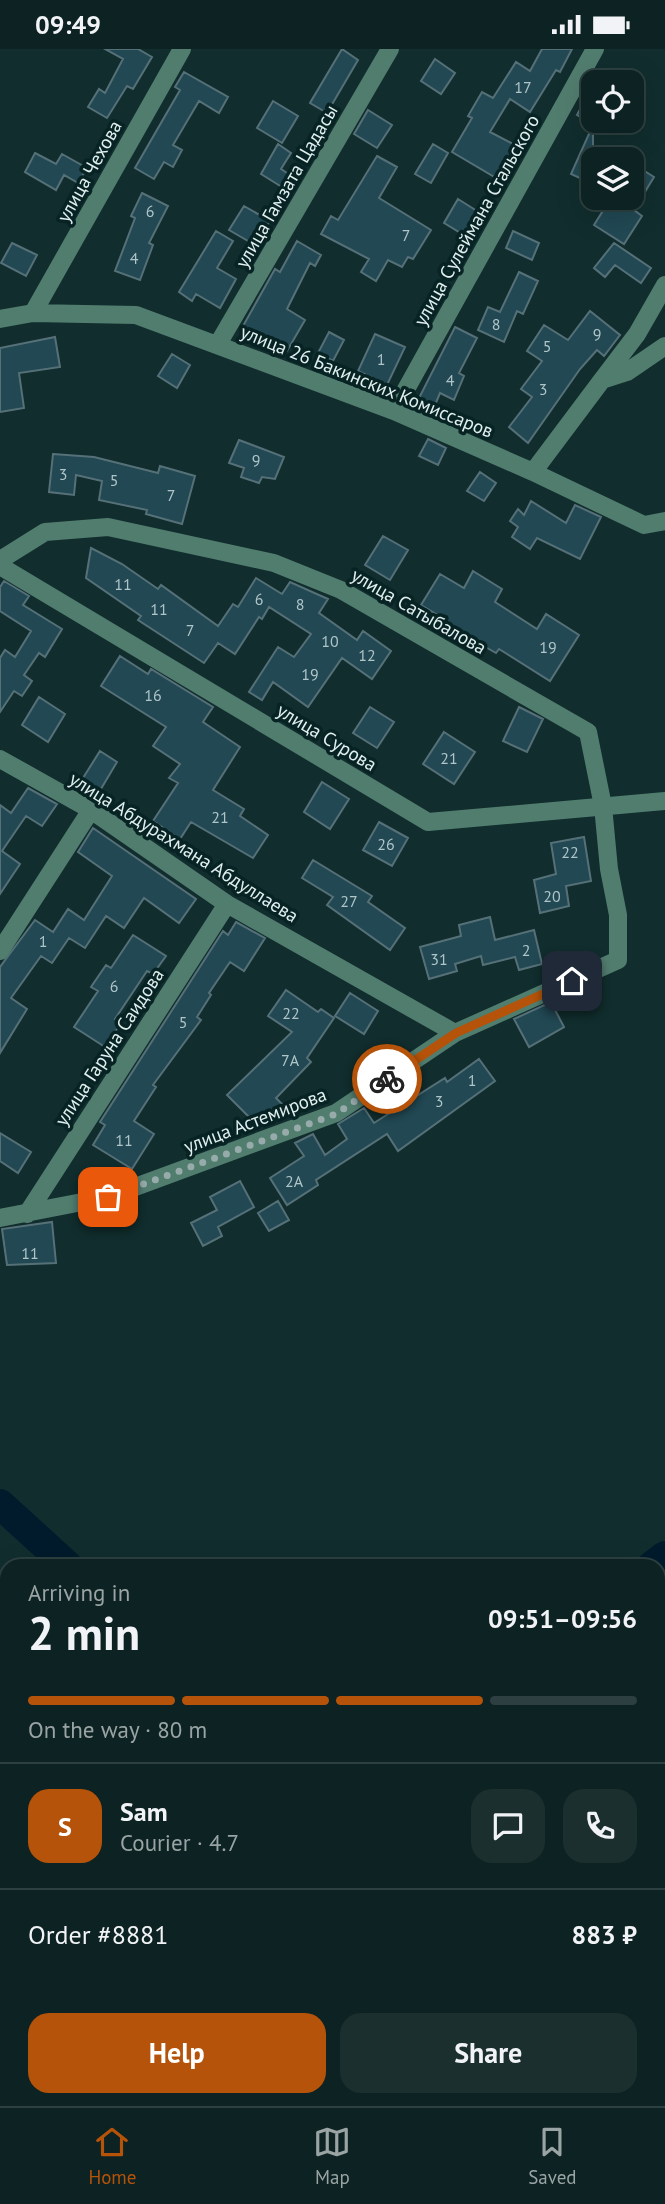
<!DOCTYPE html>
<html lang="en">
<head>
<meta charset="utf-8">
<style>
  body { margin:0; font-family:"PT Sans",sans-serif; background:#1b2f2f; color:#f1f3f6; height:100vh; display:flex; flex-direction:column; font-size:26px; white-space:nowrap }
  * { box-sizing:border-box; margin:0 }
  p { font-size:23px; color:#9aa4a5 }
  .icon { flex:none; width:38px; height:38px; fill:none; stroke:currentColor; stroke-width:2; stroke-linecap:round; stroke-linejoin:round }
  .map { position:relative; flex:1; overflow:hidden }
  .sheet { position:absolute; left:0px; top:1510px; width:665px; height:548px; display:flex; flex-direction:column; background:#0d2222; border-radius:21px 21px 0 0; box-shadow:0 7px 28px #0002,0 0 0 2px #2d3f40 }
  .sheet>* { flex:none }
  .tools { position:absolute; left:581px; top:21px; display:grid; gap:14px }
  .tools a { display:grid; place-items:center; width:63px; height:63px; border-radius:14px; background:#0d2222; box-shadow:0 7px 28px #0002,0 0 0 2px #2d3f40; font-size:35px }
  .pin { position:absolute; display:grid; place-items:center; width:60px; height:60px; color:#fff; margin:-30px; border-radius:14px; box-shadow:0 4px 10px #0006 }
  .courier { position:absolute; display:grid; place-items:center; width:70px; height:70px; margin:-35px; border:5px solid #b45309; border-radius:50%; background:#fff; color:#222; box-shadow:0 2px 9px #0007 }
  .head em { font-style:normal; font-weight:700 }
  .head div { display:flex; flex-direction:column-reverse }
  .head { display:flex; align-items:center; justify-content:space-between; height:119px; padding:0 28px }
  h1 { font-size:46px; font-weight:700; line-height:52px }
  .bar { display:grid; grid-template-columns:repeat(4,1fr); gap:10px 7px; align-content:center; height:84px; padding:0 28px }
  .bar i { height:9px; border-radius:5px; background:#2d3f40 }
  .bar .current { background:#b45309 }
  .bar p { grid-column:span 4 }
  .line { display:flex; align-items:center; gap:18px; padding:0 28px; border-top:2px solid #2d3f40 }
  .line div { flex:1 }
  .round { display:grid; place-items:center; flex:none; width:74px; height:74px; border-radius:21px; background:#1b2f2f }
  .cta { display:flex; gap:14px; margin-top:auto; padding:14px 28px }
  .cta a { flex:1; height:80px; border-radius:21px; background:#b45309; color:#fff; font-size:28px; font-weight:700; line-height:80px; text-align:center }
  .cta a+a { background:#1b2f2f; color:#f1f3f6 }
  .status { display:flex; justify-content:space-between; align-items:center; height:49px; padding:0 35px; background:#0d2222; direction:ltr }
  .status svg { height:19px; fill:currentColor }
  .dock { display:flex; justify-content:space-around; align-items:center; height:98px; border-top:2px solid #2d3f40; background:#0d2222; font-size:19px; color:#9aa4a5 }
  .dock a { display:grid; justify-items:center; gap:4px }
  .dock .current { color:#b45309 }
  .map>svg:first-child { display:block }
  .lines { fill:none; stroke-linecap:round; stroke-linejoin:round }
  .river { stroke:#011b2c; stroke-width:30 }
  .building { fill:#214853; stroke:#567078; stroke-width:2 }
  .minor { stroke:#517d6f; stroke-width:18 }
  .done { stroke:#98abab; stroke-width:7; stroke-dasharray:0 12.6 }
  .route { stroke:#b45309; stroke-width:9 }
  .labels { text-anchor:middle; stroke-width:7; stroke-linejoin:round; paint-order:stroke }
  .number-label { font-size:16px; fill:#b0c5c8 }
  .street-label { font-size:19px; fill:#e0efef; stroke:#072323 }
</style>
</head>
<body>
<div class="status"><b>09:49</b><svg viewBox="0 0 49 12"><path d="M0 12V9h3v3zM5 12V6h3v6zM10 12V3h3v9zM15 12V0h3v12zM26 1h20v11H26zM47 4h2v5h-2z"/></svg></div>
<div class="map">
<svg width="665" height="2057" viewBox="0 0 665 2057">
  <rect width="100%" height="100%" fill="#112d2d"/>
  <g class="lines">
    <path class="river" d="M0 1455 68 1517
      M652 1517 665 1507"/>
  </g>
  <path class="building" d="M105 0H138L152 8 133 40 127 37 107 69 88 58 99 40 105 44 123 10Z
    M342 0 358 11 327 64 310 54Z
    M542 0H572L560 23 556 21 530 63 510 50 490 83 519 98 503 133 452 103 472 69 468 67 482 43 493 49 516 13 530 22Z
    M435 10 455 24 441 45 421 32Z
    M184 23 228 48 219 64 199 52 173 96 182 101 173 118 164 113 154 130 135 119 180 41 175 38Z
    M273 52 298 67 282 94 257 79Z
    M584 53 593 58V100L617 110H593V135L571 125 593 76 577 66Z
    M368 61 392 76 377 99 354 85Z
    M278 95 291 104 281 120 293 128 285 140 261 125Z
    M433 95 448 104 431 134 415 125Z
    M35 104 56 115 62 105 87 119 78 134 64 126 56 141 25 123Z
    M377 107 397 118 379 149 431 181 413 210 408 208 402 218 388 211 376 232 361 223 369 210 321 185 331 167 338 171Z
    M632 114 654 128 634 161 642 167 624 195 594 176 611 149H632Z
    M142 144 168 157 149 194 153 196 140 231 115 222 135 169 131 167Z
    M458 150 477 162 464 186 444 174Z
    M244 157 270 172 255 196 229 181Z
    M216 182 233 192 217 219 236 230 220 259 196 245 192 252 179 243Z
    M513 182 539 194 532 211 506 199Z
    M297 192 321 206 315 217 310 214 287 260 305 271 287 302 243 277 275 220 280 223Z
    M12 194 37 206 26 227 1 214Z
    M614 194 651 219 641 234 615 216 605 228 594 219Z
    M519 223 538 232 523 265 517 262 504 293 478 281 488 258 500 263Z
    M590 262 620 286 604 307 597 301 580 320 528 394 509 378 532 348 521 340 542 312 527 302 544 276 568 291Z
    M455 278 477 289 459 324 464 327 454 351 440 344 433 361 417 353Z
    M329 283 344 291 333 312 318 304Z
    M375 285 405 298 387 336 358 322Z
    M55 288 60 318 19 324 24 359 0 363V299Z
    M172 305 190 316 177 339 158 327Z
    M428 390 446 399 438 416 419 407Z
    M239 391 284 408 275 430 262 428 259 434 241 428 244 419 229 414Z
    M53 405 94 408 158 424 160 417 195 427 182 475 146 465 147 461 99 451 102 432 76 426 74 446 49 443Z
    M480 423 496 434 484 452 467 442Z
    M531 452 566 474 575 456 601 468 580 510 537 489 530 500 512 488 518 478 510 472 518 460 524 466Z
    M383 487 408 501 390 531 365 516Z
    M91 499 122 515 158 540 161 536 218 577 233 555 238 558 256 529 282 545 290 533 328 550 319 564 357 591 363 582 391 602 372 630 342 609 308 658 273 633 262 651 249 643 278 598 294 608 311 585 269 558 262 570 259 568 235 605 218 594 204 614 138 571 141 567 86 529Z
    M473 522 502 540 495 553 537 580 546 565 579 586 550 632 499 600 496 604 444 574 446 571 421 556 440 525 464 539Z
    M4 532 29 547 23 556 62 580 45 608 39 604 24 626 32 632 22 647 14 642 0 663V609L5 601 15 608 31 582 0 562V538Z
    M120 607 148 625 151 620 213 658 203 673 240 698 213 741 244 760 240 767 268 786 253 809 191 773 180 790 153 772 178 734 169 729 180 715 153 697 166 678 101 637Z
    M39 648 65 665 48 693 22 676Z
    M370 658 394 673 377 699 353 684Z
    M519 658 543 670 527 703 503 692Z
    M444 683 475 703 454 735 423 715Z
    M100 702 117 713 95 750 76 740Z
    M322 733 349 750 330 780 304 763Z
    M28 739 57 755 42 777 26 767 2 802 20 815 0 845V756L11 764Z
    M379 773 408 789 392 817 363 801Z
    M93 779 196 850 179 874 144 849 124 879 106 867 85 899 69 889 52 914 41 907 11 949 27 960 0 1004V918L35 871 53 883 68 860 84 871 112 827 78 803Z
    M584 788 591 832 566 837 569 857 540 864 534 831 556 825 551 794Z
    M313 811 372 847 368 853 405 879 390 901 327 856 333 848 302 829Z
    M490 868 495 891 534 881 542 915 519 921 515 908 483 916 481 907 455 915 457 922 429 930 420 898 461 887 459 876Z
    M236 873 265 889 244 922 230 913 209 944 211 946 197 968 201 971 153 1036 156 1038 134 1072 154 1085 132 1120 93 1096 105 1076 100 1073 223 882 228 886Z
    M133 886 166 907 153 925 147 922 115 970 121 974 105 998 74 978 98 942 91 938 106 916 111 919Z
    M286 941 318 963 321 960 334 969 307 1009 311 1013 276 1049 283 1056 260 1079 227 1046 292 983 268 967Z
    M350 944 378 962 364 985 335 967Z
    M551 953 564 978 529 998 514 970Z
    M479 1010 495 1032 398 1102 387 1085 316 1131 318 1136 287 1156 270 1129 304 1107 295 1094 313 1085 325 1106 347 1090 338 1075 364 1059 374 1074 445 1029 447 1033Z
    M0 1084 31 1103 18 1124 0 1112Z
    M240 1132 254 1158 218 1178 222 1187 203 1197 191 1174 217 1161 210 1148Z
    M278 1152 289 1171 269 1182 258 1164Z
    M52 1173 56 1214 7 1216 2 1180Z"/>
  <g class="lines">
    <path class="minor" d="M33 264 182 0
      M0 270 33 264 136 266 394 362 533 423 602 331 627 323 665 297
      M218 295 390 0
      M602 331 637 285 665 236
      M394 362 595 0
      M533 423 644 476 665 472
      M0 511 45 483 108 478 274 514 341 541 588 683 603 757 609 820 618 866V911L455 984 336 1064 108 1148 0 1169
      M0 517 428 773 665 752
      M0 710 91 761 227 855 455 984
      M0 902 91 761
      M27 1165 227 855
      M0 1867 7 1870
      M658 1891 665 1889
      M547 2051 548 2057
      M178 2057V2051"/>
  </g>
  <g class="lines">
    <path class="done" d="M108 1148 336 1065 387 1030"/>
    <path class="route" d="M387 1030 456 984 572 932"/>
  </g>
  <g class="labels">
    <g class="number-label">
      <text x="523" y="44">17</text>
      <text x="150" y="168">6</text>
      <text x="406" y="192">7</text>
      <text x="134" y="215">4</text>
      <text x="496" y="281">8</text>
      <text x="597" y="291">9</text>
      <text x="547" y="303">5</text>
      <text x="381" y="316">1</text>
      <text x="450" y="337">4</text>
      <text x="543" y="346">3</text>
      <text x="256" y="417">9</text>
      <text x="63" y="431">3</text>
      <text x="114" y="437">5</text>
      <text x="171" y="452">7</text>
      <text x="123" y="541">11</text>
      <text x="259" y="556">6</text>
      <text x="300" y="561">8</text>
      <text x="159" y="566">11</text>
      <text x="190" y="587">7</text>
      <text x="330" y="598">10</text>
      <text x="548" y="604">19</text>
      <text x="367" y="612">12</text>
      <text x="310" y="631">19</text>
      <text x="153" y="652">16</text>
      <text x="449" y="715">21</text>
      <text x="220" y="774">21</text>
      <text x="386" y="801">26</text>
      <text x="570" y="809">22</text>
      <text x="552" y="853">20</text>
      <text x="349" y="858">27</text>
      <text x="43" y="898">1</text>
      <text x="526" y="907">2</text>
      <text x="439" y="916">31</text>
      <text x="114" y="943">6</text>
      <text x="291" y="970">22</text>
      <text x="183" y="979">5</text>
      <text x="290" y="1017">7А</text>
      <text x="472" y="1037">1</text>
      <text x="439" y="1058">3</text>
      <text x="124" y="1097">11</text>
      <text x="294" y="1138">2А</text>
      <text x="30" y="1210">11</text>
    </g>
    <g class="street-label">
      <text transform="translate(89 122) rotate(-61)" y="7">улица Чехова</text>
      <text transform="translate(286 137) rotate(-60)" y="7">улица Гамзата Цадасы</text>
      <text transform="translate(476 171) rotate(-61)" y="7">улица Сулеймана Стальского</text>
      <text transform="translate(367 332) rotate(22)" y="7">улица 26 Бакинских Комиссаров</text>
      <text transform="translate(419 562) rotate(30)" y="7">улица Сатыбалова</text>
      <text transform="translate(327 688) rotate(31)" y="7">улица Сурова</text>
      <text transform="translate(184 798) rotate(32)" y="7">улица Абдурахмана Абдуллаева</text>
      <text transform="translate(109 998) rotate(-57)" y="7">улица Гаруна Саидова</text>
      <text transform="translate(255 1071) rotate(-21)" y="7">улица Астемирова</text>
    </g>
  </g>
</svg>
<div class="tools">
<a><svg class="icon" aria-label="locate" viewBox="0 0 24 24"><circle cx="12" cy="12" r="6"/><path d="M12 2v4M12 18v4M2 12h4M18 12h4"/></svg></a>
<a><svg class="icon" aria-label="layers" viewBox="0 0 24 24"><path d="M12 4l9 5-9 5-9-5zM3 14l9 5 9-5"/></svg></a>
</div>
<div class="pin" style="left:108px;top:1148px;background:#ea580c"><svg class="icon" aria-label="bag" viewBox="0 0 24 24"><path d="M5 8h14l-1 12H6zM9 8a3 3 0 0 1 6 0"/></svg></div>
<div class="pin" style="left:572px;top:932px;background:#1f2937"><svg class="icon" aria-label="home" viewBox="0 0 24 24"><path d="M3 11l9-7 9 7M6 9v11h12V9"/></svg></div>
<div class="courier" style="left:387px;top:1030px"><svg class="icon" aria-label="bike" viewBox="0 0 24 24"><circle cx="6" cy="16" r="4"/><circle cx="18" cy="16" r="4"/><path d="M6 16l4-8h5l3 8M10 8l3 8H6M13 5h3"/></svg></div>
<section class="sheet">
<div class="head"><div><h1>2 min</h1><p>Arriving in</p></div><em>09:51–09:56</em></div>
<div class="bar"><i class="current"></i><i class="current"></i><i class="current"></i><i></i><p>On the way · 80 m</p></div>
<div class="line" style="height:126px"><b class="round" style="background:#b45309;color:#fff">S</b><div><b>Sam</b><p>Courier · 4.7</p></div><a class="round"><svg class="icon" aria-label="chat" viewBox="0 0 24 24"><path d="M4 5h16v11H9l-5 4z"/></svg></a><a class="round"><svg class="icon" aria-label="phone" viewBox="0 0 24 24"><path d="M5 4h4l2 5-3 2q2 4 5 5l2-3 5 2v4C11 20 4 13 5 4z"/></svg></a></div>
<div class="line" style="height:91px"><div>Order #8881</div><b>883 ₽</b></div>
<div class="cta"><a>Help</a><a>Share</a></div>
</section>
</div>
<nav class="dock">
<a class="current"><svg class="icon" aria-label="home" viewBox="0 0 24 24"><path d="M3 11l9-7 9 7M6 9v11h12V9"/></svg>Home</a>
<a><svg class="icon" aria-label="map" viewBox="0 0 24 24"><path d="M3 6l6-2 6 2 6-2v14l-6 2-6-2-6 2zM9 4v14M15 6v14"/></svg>Map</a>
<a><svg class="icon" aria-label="saved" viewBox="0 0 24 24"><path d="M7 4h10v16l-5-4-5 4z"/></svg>Saved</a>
</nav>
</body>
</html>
